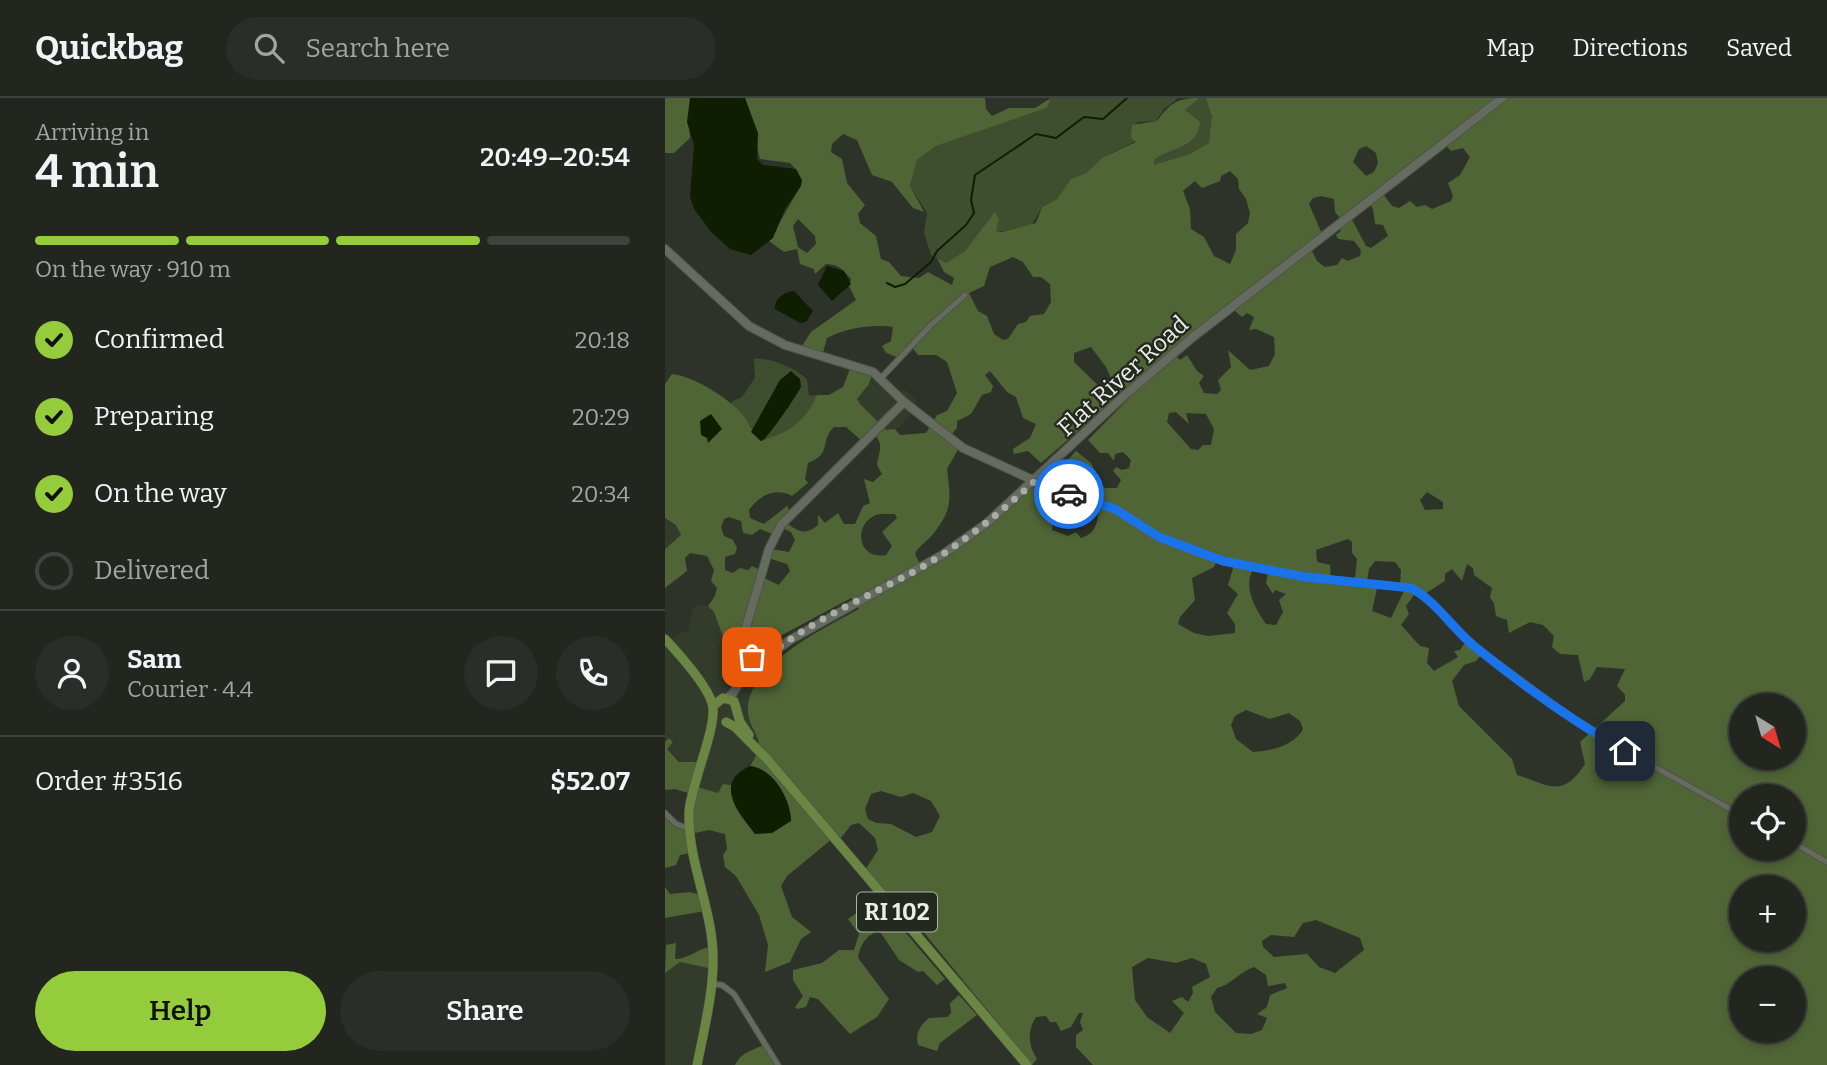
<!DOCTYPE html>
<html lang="en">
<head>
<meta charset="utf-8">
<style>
  body { margin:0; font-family:Bitter,serif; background:#2a2e28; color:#f1f3f6; height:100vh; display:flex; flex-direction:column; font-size:26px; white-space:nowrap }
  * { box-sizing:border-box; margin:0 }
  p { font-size:23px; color:#a2a5a4 }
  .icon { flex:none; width:38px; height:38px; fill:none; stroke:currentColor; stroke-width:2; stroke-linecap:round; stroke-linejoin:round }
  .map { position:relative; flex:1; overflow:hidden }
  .side { display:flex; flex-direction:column; background:#22261f; width:665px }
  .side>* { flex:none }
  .needle { width:46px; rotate:143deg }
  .controls { position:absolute; left:1064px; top:595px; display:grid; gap:14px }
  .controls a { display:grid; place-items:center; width:77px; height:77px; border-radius:50%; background:#22261f; box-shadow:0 4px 10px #0003,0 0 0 2px #3f433d; font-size:35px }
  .pin { position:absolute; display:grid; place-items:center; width:60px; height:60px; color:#fff; margin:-30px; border-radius:14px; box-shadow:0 4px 10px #0006 }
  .courier { position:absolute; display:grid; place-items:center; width:70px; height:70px; margin:-35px; border:5px solid #1a73e8; border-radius:50%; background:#fff; color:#222; box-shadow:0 2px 9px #0007 }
  .headline em { font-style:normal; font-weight:600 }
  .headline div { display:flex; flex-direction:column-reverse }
  .headline { display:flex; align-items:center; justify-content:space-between; height:119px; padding:0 35px }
  h1 { font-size:46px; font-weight:600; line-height:52px }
  .bar { display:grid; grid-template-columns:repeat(4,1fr); gap:10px 7px; align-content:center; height:84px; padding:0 35px }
  .bar i { height:9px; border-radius:5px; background:#3f433d }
  .bar .selected { background:#94cc3c }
  .bar p { grid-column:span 4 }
  .line { display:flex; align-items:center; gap:18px; padding:0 35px; border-top:2px solid #3f433d }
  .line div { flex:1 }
  .round { display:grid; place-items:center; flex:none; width:74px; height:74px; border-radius:37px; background:#2a2e28 }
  ol { padding:0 35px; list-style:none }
  li { display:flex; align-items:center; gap:21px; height:77px }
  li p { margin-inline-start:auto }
  li .icon { padding:7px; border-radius:50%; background:#94cc3c; color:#111; stroke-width:4 }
  li:last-child { color:#a2a5a4 }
  li i { width:38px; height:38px; border:4px solid #3f433d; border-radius:50% }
  .primary-button { display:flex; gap:14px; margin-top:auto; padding:14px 35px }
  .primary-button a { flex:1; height:80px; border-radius:42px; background:#94cc3c; color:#111; font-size:28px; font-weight:600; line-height:80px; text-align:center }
  .primary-button a+a { background:#2a2e28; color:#f1f3f6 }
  header { display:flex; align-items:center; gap:42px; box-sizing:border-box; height:98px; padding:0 35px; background:#22261f; border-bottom:2px solid #3f433d }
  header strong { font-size:33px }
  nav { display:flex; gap:38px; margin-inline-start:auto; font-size:24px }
  .search { width:490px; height:63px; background:#2a2e28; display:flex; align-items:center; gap:18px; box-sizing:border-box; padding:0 24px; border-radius:38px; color:#a2a5a4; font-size:26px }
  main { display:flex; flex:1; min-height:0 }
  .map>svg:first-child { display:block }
  .built { fill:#333b2b }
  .green { fill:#3f4e2e }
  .forest { fill:#506536; fill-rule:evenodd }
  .water { fill:#101e00 }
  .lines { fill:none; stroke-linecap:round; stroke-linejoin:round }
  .stream { stroke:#101e00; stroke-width:2 }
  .street-casing { stroke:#4d5249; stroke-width:7 }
  .secondary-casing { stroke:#4d5249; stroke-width:10 }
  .primary-casing { stroke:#4d5249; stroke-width:10 }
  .street { stroke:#666b60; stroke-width:5 }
  .secondary { stroke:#666b60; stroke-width:8 }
  .primary { stroke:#6b8643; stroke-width:9 }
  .done { stroke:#a9ada4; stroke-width:7; stroke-dasharray:0 12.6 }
  .route { stroke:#1a73e8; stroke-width:9 }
  .labels { text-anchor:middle; stroke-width:5; stroke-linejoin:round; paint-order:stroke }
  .shield { fill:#24291f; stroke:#afb3ab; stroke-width:2 }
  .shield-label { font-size:23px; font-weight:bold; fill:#ebeee7 }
  .street-label { font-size:24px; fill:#ebeee7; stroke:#24291f }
</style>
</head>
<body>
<header>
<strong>Quickbag</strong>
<div class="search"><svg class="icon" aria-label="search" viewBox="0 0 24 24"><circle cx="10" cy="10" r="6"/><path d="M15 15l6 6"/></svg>Search here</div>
<nav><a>Map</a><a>Directions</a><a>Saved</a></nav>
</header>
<main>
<section class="side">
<div class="headline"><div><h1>4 min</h1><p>Arriving in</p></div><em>20:49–20:54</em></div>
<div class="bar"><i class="selected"></i><i class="selected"></i><i class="selected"></i><i></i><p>On the way · 910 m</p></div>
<ol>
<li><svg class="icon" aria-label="check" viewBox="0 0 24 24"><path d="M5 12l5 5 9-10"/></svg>Confirmed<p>20:18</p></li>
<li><svg class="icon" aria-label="check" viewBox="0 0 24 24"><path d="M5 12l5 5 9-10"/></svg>Preparing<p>20:29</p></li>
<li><svg class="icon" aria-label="check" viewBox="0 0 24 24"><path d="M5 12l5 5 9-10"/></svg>On the way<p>20:34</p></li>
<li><i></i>Delivered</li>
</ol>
<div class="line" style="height:126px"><a class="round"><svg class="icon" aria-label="person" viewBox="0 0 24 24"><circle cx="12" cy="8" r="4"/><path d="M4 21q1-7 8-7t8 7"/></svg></a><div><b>Sam</b><p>Courier · 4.4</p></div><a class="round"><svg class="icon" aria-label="chat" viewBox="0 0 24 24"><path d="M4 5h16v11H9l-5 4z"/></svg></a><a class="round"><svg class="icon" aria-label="phone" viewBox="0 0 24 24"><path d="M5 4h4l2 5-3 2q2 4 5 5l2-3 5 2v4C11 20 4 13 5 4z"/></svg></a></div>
<div class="line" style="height:91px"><div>Order #3516</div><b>$52.07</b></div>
<div class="primary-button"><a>Help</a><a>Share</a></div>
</section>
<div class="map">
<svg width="1162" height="967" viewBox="0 0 1162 967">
  <rect width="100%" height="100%" fill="#2e3329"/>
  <path class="built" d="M207 276 230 295 241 292 252 303 251 310 235 329 222 333 195 306 192 301 204 286Z
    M0 420 11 427 16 437 0 451Z
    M34 506 43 508 49 514 66 546 80 550 100 577 85 595 84 621 92 631V657L66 687 59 686 53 695H48L28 688 17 664 2 651 7 644 4 640 0 644V548L19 533 23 534 28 511Z
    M42 863 41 904 26 967H0V868L5 864Z"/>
  <path class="green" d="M386 0H513L499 11 491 23 472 24 471 43 437 60 421 75 406 81 392 101 377 109 366 128C354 127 341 135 330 133L334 121 325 122 300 153 281 165 266 157 259 135 262 115 245 88 252 62 271 48 382 10Z
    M526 0H543L551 42 523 59 493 68 464 91Z
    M89 261C106 259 128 269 142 281L144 298 152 297 145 315 138 322 110 340 100 341 132 296 126 274 115 282 86 334C79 317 71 316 66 304L77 299 90 280Z"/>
  <path class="forest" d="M0 0H29L24 21 25 40 9 55H0Z
    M80 0H320L321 11 327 18 344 10H370L386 0 382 10 271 48 252 62 245 88 259 114 248 110 227 84 207 77 192 42 178 36 167 46 166 54 177 61 182 85 200 107 193 116 195 125 211 138 216 161 224 164 236 178 254 180 263 174 287 187 289 180 279 174 272 160 281 165 300 153 330 114 334 121 331 133 336 134 371 125 377 109 392 101 406 81 421 75 437 60 471 44 466 39 467 27 492 23C505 6 511 0 534 0L520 12 535 24C533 51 504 49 489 62V67L525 56 544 45 547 19 541 0H1162V967H428L411 949V937L418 932 415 924 418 915H414L406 929 396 933 391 924H385L381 918 371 919C362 932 363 948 372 961L367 967 252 826 200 772 213 752 210 740 194 725 186 727 172 745 167 741 122 778 116 788 127 819 146 834 136 841 125 864 100 874 103 847 94 817 71 778 60 769 58 757 62 751 60 736 44 732 25 736V755L15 757 11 767 0 770V715L20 731 26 696 10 691 0 692V644L4 640 8 644 2 651 14 664H32L28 688 53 695 58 686 66 687C64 706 79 722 90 735L126 723C125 701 109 671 85 668 105 637 84 637 83 613 80 568 161 529 194 511L186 500 93 550 87 548 83 538 99 480 114 487 125 473 122 466 103 460 106 451 124 454 130 442 126 434 115 429 110 437 95 431 87 437 78 435 76 423 64 419 59 421 56 429 59 438 68 442 72 450 70 456 60 459V472L68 475 75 470 83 472 87 468 95 472 72 547 59 541 49 514 43 508 50 498 52 490 46 483 49 472 42 458 25 455 20 460 22 473 0 490V451L16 437 11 427 0 420V286L7 276C29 278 69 303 80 320 86 329 87 335 96 343 125 333 139 326 152 297H164L178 289 186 268 207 276 204 286 192 301 195 306 221 332 230 331 235 337 261 335 272 317 282 313 292 295 282 264 271 257H253L245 246 232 259 221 255 217 248 226 243 228 229C207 226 181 230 162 240L157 258 137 248 146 234 191 202 184 188 186 181C177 171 175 167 161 166L150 176 149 171 135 166 132 151 119 154 104 143 135 89 133 74 125 65 95 61ZM778 44 786 53 798 50 805 59 795 77 783 85 788 98 786 103 767 111 760 107 752 109 745 103 734 110 727 108 715 92ZM701 48 711 55 713 65 709 74 701 78 688 64 694 51ZM565 73 573 81 574 91 581 101 585 115 583 125 571 136V152L565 166 549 158 539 139 526 131 525 111 518 93 530 83 537 90 555 83 556 78ZM656 98 669 101 670 114 676 121 671 126 676 133 671 137 673 141 689 143 696 152 695 158 683 163 677 160 672 167 660 169 652 163 644 147 657 136 644 106 648 100ZM703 103 708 111 710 126 718 127 723 138 706 150 701 148 684 116ZM133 121 150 138 151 146 142 155 133 149 128 128ZM348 159 358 164 368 179H376L385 186 386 204 379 216 365 218 361 224 353 226 343 241 338 242 329 236 322 218 313 213 304 195 319 188 325 169ZM565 209 577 219 582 215 589 219 584 232 591 231 609 239 610 256 604 268 585 272 563 252 566 269 553 282 556 292 552 296 539 295 534 285 539 278 532 273 522 257 515 262 511 258 470 294 423 342 435 355H443L449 363 450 356 458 354 466 362 464 370 457 372 451 369 448 373 456 382 452 390H439L426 365 411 353 381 386 367 383 291 446 255 466 250 456C254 447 263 443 269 435 289 409 285 399 282 371L295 348 284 339 292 330V323L306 316 317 297 326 294 328 288 320 277 325 273 342 294 351 299 358 320 371 326 365 340 348 351 349 356 363 353 376 365 504 255ZM426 249 441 269 452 294 444 298 409 264V255ZM511 314 524 326 521 315 541 316 549 331 546 347H538L533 352 526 351 502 324 504 315ZM169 329H181L197 343 208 334C220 349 214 350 212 367L217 376 208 384 199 381 205 405 198 408 190 426H179L173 415 160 425 153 417V427C139 439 131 432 119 423L126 415 122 408 99 426 85 420 84 412C94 397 111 389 127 398L143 385 140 381 143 365C168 355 154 343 169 329ZM762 394 778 404V411L760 412 755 402ZM398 395 436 407C431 421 434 435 416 440L411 434 403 438 387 432 388 422 382 411 392 409ZM215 416H230L232 420 217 434 227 448 221 457C191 463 187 422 215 416ZM683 441 687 444V455L692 461 690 480 702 483 704 471 710 463 730 464 736 472 735 487 741 489 726 520 707 513 712 490 666 484 665 467 652 464 651 452ZM552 462 569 467 563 487 573 496 562 515 570 526V535L543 538 529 535 513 526 515 519 530 502 527 480 549 469ZM802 466 808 470 809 477 827 490 825 500 829 505 831 518 842 522 844 535 865 524 878 527 889 538 887 549 895 556 913 557 919 584 925 581 932 569 960 571 952 588 960 597V603L915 644 920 666C897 702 883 686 852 677L847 661 794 608 787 583 799 567 811 563 818 555 802 542 795 552 789 553 793 559 769 573 762 565 764 550 755 548 736 527 744 516 741 508 751 494 758 497 780 483V476L787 471 797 483ZM588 471 603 474 601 485 608 496 610 492 621 496 614 502 618 514 611 527 601 526C590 510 578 490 588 471ZM1076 607H1129V660H1076ZM581 612 605 621 624 615 635 623 638 631C629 648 606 653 588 654L571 641 566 627 570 618ZM216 693 236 699 248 695 266 703 275 718 267 734 251 739 226 726 211 725 203 721 200 711 206 696ZM1076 698H1129V751H1076ZM1076 789H1129V842H1076ZM651 822 695 840 699 852 670 875 654 869 642 856 609 859 598 849 597 843 606 837 629 839 638 825ZM483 860 511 865 527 860 541 866 545 879 527 889 528 895 523 904 517 899 507 903 519 915 505 935 482 919 470 902 467 869ZM589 869 601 877 603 888 620 885 622 890 605 897 602 909 592 916 602 920 597 932 586 936 571 935 550 914 546 899 552 890C566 887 574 874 589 869ZM1076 880H1129V933H1076Z
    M0 789 5 796 25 794 36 797 40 813 0 820Z
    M212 801 280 881 272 887 258 873 253 874 234 862 214 832C200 839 196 845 193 860L224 901 212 919 185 936 153 901 145 899 141 909 132 911 130 909 138 898 128 882V872L157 865 174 852H189L194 836 183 821Z
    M11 845 10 861C22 862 33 850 46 849L48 871 15 864 0 875 1 847Z
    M294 897 312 917 275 945 272 953 253 947C250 935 255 928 264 920L282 919 286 915 285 905Z
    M98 947 112 967H70C78 953 83 955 98 947Z"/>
  <path class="water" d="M25 0H80L93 35 92 61 98 67 131 71 137 82 136 88 120 111 108 140 86 157 65 151 47 135 29 111 25 98 29 47 22 24Z
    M162 168 179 173 186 186 167 203 153 187Z
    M129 193 148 213 141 224 135 225 110 211C109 200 120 194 129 193Z
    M126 273 135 281 136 289C129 301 105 338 96 343L86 334 115 282Z
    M46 316 57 331 43 345 42 340 36 337 35 323Z
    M85 668C109 671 126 702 126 723L107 735 90 736C75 715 47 685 85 668Z"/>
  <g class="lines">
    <path class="stream" d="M222 185 230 189 240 186 266 164 272 153 301 127 309 115 306 102 310 77 371 36 391 40 419 19 438 21 462 0"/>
    <defs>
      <path id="street" d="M216 280 266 227 300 197
        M370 383 450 411 493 439 558 463 640 479 746 490 759 498 808 547 925 633 1076 717
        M0 715 11 726 24 731
        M1129 745 1162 764
        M47 886 57 887 69 896 113 967"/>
      <path id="secondary" d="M0 151 84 228 120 247 208 274 239 304 298 350 370 383
        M94 566 80 549 79 536 104 451 116 427 239 304
        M62 600 68 595 81 575 125 542 277 457 322 425 460 297 528 239 837 0"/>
      <path id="primary" d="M0 541C14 556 41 586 47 605 54 626 26 685 24 714 23 755 38 789 45 829 54 875 41 922 32 967
        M48 608 58 600 69 603 75 624 84 637
        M61 624 70 629 102 661 362 967"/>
    </defs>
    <use href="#street" class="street-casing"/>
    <use href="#secondary" class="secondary-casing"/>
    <use href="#primary" class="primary-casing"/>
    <use href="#street" class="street"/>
    <use href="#secondary" class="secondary"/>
    <use href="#primary" class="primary"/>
  </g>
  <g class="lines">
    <path class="done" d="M87 559 94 566C141 523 204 499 259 468 299 444 335 415 370 383L404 396"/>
    <path class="route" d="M404 396 450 411 494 439 558 463 640 479 746 490C771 503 787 530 809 548 856 586 907 623 960 653"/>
  </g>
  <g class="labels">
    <rect class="shield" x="192" y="794.5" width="80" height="39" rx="5"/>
    <g class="shield-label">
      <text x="232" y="822">RI 102</text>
    </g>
    <g class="street-label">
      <text transform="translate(458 278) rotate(-42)" y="8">Flat River Road</text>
    </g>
  </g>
</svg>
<div class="controls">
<a><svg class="needle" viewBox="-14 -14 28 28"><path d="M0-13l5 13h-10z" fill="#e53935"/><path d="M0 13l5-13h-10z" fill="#a2a5a4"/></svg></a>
<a><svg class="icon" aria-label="locate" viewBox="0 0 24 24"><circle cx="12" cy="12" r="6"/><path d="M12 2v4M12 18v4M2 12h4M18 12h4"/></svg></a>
<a>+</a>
<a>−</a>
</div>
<div class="pin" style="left:87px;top:559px;background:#ea580c"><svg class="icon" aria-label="bag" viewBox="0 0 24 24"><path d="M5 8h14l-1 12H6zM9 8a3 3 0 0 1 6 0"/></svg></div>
<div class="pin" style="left:960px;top:653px;background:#1f2937"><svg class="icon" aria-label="home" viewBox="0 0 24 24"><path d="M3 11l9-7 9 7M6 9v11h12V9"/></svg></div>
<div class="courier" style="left:404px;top:396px"><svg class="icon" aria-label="car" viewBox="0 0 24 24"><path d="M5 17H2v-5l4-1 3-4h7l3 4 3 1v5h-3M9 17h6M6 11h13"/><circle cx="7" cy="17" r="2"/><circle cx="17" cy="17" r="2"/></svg></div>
</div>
</main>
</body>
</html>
